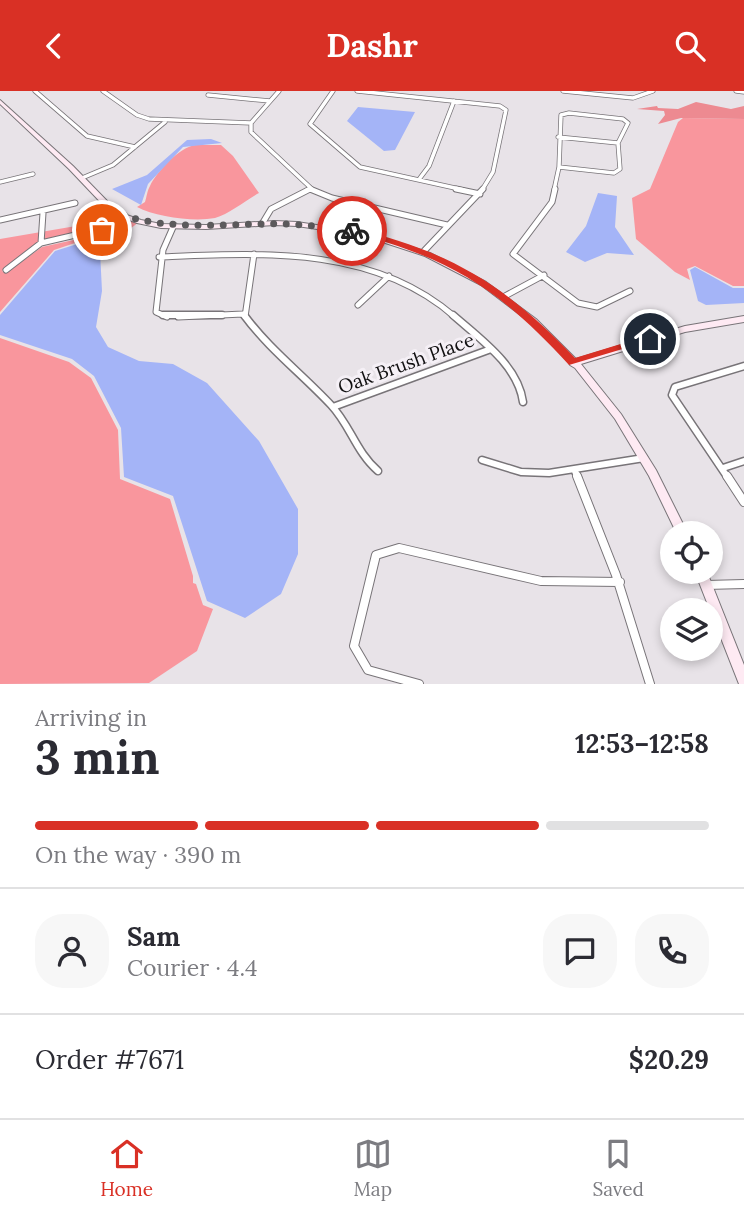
<!DOCTYPE html>
<html lang="en">
<head>
<meta charset="utf-8">
<style>
  body { margin:0; font-family:Lora,serif; background:#f7f7f7; color:#2b2b33; height:100vh; display:flex; flex-direction:column; font-size:26px; white-space:nowrap }
  * { box-sizing:border-box; margin:0 }
  p { font-size:23px; color:#7c7c81 }
  .icon { flex:none; width:38px; height:38px; fill:none; stroke:currentColor; stroke-width:2; stroke-linecap:round; stroke-linejoin:round }
  .map { position:relative; height:593px; overflow:hidden }
  .sheet { display:flex; flex-direction:column; background:#fff; flex:1 }
  .sheet>* { flex:none }
  .fabs { position:absolute; left:660px; top:430px; display:grid; gap:14px }
  .fabs a { display:grid; place-items:center; width:63px; height:63px; border-radius:50%; background:#fff; box-shadow:0 4px 10px #0003; font-size:35px }
  .pin { position:absolute; display:grid; place-items:center; width:60px; height:60px; color:#fff; margin:-30px; border:4px solid #fff; border-radius:50%; box-shadow:0 2px 7px #0007 }
  .courier { position:absolute; display:grid; place-items:center; width:70px; height:70px; margin:-35px; border:5px solid #d93025; border-radius:50%; background:#fff; color:#222; box-shadow:0 2px 9px #0007 }
  .summary em { font-style:normal; font-weight:700 }
  .summary div { display:flex; flex-direction:column-reverse }
  .summary { display:flex; align-items:center; justify-content:space-between; height:119px; padding:0 35px }
  h1 { font-size:46px; font-weight:700; line-height:52px }
  .bar { display:grid; grid-template-columns:repeat(4,1fr); gap:10px 7px; align-content:center; height:84px; padding:0 35px }
  .bar i { height:9px; border-radius:5px; background:#e1e1e2 }
  .bar .on { background:#d93025 }
  .bar p { grid-column:span 4 }
  .line { display:flex; align-items:center; gap:18px; padding:0 35px; border-top:2px solid #e1e1e2 }
  .line div { flex:1 }
  .round { display:grid; place-items:center; flex:none; width:74px; height:74px; border-radius:28px; background:#f7f7f7 }
  header { display:flex; justify-content:space-between; align-items:center; height:91px; padding:0 35px; background:#d93025; color:#fff; font-size:32px; font-weight:700 }
  .menu { display:flex; justify-content:space-around; align-items:center; height:98px; border-top:2px solid #e1e1e2; background:#fff; font-size:19px; color:#7c7c81 }
  .menu a { display:grid; justify-items:center; gap:4px }
  .menu .on { color:#d93025 }
  .map>svg:first-child { display:block }
  .green { fill:#f9969d }
  .forest { fill:#ed8a91 }
  .water { fill:#a4b4f7 }
  .lines { fill:none; stroke-linecap:round; stroke-linejoin:round }
  .street-far3-casing { stroke:#787478; stroke-width:5 }
  .street-far2-casing { stroke:#787478; stroke-width:7 }
  .street-far1-casing { stroke:#787478; stroke-width:9 }
  .street-casing { stroke:#787478; stroke-width:10 }
  .secondary-casing { stroke:#787478; stroke-width:2 }
  .street-far3 { stroke:#fff; stroke-width:3.5 }
  .street-far2 { stroke:#fff; stroke-width:5 }
  .street-far1 { stroke:#fff; stroke-width:6 }
  .street { stroke:#fff; stroke-width:8 }
  .secondary { fill:#feeaf3; fill-rule:evenodd }
  .route { fill:#d93025 }
  .done { stroke:#5c5a5c; stroke-width:7; stroke-dasharray:0 12.6 }
  .labels { text-anchor:middle; stroke-width:6; stroke-linejoin:round; paint-order:stroke }
  .street-label { font-size:19px; fill:#111011; stroke:#f5f0f6 }
</style>
</head>
<body>
<header><svg class="icon" aria-label="back" viewBox="0 0 24 24"><path d="M15 5l-7 7 7 7"/></svg>Dashr<svg class="icon" aria-label="search" viewBox="0 0 24 24"><circle cx="10" cy="10" r="6"/><path d="M15 15l6 6"/></svg></header>
<div class="map">
<svg width="744" height="593" viewBox="0 0 744 593">
  <rect width="100%" height="100%" fill="#e8e3e8"/>
  <path class="green" d="M683 27 744 28V195H733L695 175 687 178 690 189 675 181 636 148 632 107 650 98 678 31Z
    M195 54H221L233 65 259 102C246 109 229 123 215 127 194 131 156 126 137 116L145 111C147 105 147 100 150 95 157 80 179 57 195 54Z
    M114 124 83 140 39 150 36 156 2 180 6 182 42 156 96 144 124 127 139 131 122 144 90 147 54 159 0 221V148L76 135Z
    M0 247 69 271 91 287 118 339 120 388 170 408 193 485V492L196 493 203 514 213 518 197 560 149 592 0 593Z"/>
  <path class="forest" d="M696 11 731 18 744 15V28L681 27 658 33 665 24 664 20 637 18 657 15 658 17 678 18Z"/>
  <path class="water" d="M358 16 415 21 395 59 384 60 347 30Z
    M211 48 222 52 183 56 148 93 141 114 112 98 147 84 187 49Z
    M598 102 617 105 615 136 634 164 607 162 585 171 566 161 586 135Z
    M90 149 112 150 100 160 102 200 96 236 108 256 139 270 173 273 207 292 259 350 298 418V463L281 503 245 527 207 510 173 405 124 386 121 337 94 285 72 268 0 244V224L55 160Z
    M695 176 733 197H744V212L706 214 698 210 690 179Z"/>
  <g class="lines">
    <defs>
      <path id="street-far3" d="M35 0 87 45 135 56
        M103 0 137 24 149 28 251 32
        M279 0 251 32V41L313 99
        M333 0 310 33 360 76 464 99
        M357 0 500 15 506 19 493 81 482 99
        M563 0 633 7 653 0
        M736 0 744 1
        M208 4 270 10
        M569 22 623 28 628 32 618 52 620 78 614 82 559 76 561 24Z
        M558 46 618 52
        M82 87 113 74 165 31
        M420 87 429 75 454 10
        M0 91 33 83
        M307 99 310 98
        M554 99 559 76"/>
      <path id="street-far2" d="M310 98 332 107 447 134
        M456 98 480 103
        M555 98 552 111 513 163 578 212 597 216 630 200
        M0 129 75 112
        M262 133 271 118 310 98
        M86 145 125 125
        M41 152 43 122
        M424 160 483 98
        M159 166C260 162 373 154 455 226
        M6 179 41 152 84 142 119 123
        M505 205 544 184
        M358 214 389 185
        M167 226 156 221 163 159 174 134
        M178 226 243 223
        M245 226 254 163"/>
      <path id="street-far1" d="M163 224H222
        M244 224C269 258 302 283 331 314 350 334 356 361 378 380
        M453 224C479 247 518 274 523 311
        M333 316 491 258
        M482 369 521 381 549 382 644 367
        M723 377 744 370
        M574 378 578 387
        M728 387 672 304 675 296 744 275"/>
      <path id="street" d="M577 385 616 484 650 593
        M727 385 744 411
        M706 494 744 493
        M419 593 368 579 354 555 376 464 399 457 541 490 620 491"/>
      <path id="secondary" d="M0 9 73 75 111 114 121 122 141 129 161 133 206 134 275 130 297 131 368 142 430 162 486 191 536 228 576 268 685 235 744 225V231L685 241 581 273 621 323 656 379 688 443H677L649 385 615 328 575 277 570 274 569 271 531 232 481 194 425 165 364 145 297 135 275 134 206 138 161 137 137 132 117 124 106 117 69 78 0 13Z
        M695 481H707L744 574V593H739Z"/>
    </defs>
    <use href="#street-far3" class="street-far3-casing"/>
    <use href="#street-far2" class="street-far2-casing"/>
    <use href="#street-far1" class="street-far1-casing"/>
    <use href="#street" class="street-casing"/>
    <use href="#secondary" class="secondary-casing"/>
    <use href="#street-far3" class="street-far3"/>
    <use href="#street-far2" class="street-far2"/>
    <use href="#street-far1" class="street-far1"/>
    <use href="#street" class="street"/>
    <use href="#secondary" class="secondary"/>
  </g>
  <path class="route" d="M352 137C450 160 506 194 575 267L650 244 656 248 569 274C499 198 450 166 349 141Z"/>
  <g class="lines">
    <path class="done" d="M102 139 125 125C169 138 214 134 260 133 291 132 321 135 352 140"/>
  </g>
  <g class="labels">
    <g class="street-label">
      <text transform="translate(406 272) rotate(-20)" y="7">Oak Brush Place</text>
    </g>
  </g>
</svg>
<div class="fabs">
<a><svg class="icon" aria-label="locate" viewBox="0 0 24 24"><circle cx="12" cy="12" r="6"/><path d="M12 2v4M12 18v4M2 12h4M18 12h4"/></svg></a>
<a><svg class="icon" aria-label="layers" viewBox="0 0 24 24"><path d="M12 4l9 5-9 5-9-5zM3 14l9 5 9-5"/></svg></a>
</div>
<div class="pin" style="left:102px;top:139px;background:#ea580c"><svg class="icon" aria-label="bag" viewBox="0 0 24 24"><path d="M5 8h14l-1 12H6zM9 8a3 3 0 0 1 6 0"/></svg></div>
<div class="pin" style="left:650px;top:248px;background:#1f2937"><svg class="icon" aria-label="home" viewBox="0 0 24 24"><path d="M3 11l9-7 9 7M6 9v11h12V9"/></svg></div>
<div class="courier" style="left:352px;top:140px"><svg class="icon" aria-label="bike" viewBox="0 0 24 24"><circle cx="6" cy="16" r="4"/><circle cx="18" cy="16" r="4"/><path d="M6 16l4-8h5l3 8M10 8l3 8H6M13 5h3"/></svg></div>
</div>
<section class="sheet">
<div class="summary"><div><h1>3 min</h1><p>Arriving in</p></div><em>12:53–12:58</em></div>
<div class="bar"><i class="on"></i><i class="on"></i><i class="on"></i><i></i><p>On the way · 390 m</p></div>
<div class="line" style="height:126px"><a class="round"><svg class="icon" aria-label="person" viewBox="0 0 24 24"><circle cx="12" cy="8" r="4"/><path d="M4 21q1-7 8-7t8 7"/></svg></a><div><b>Sam</b><p>Courier · 4.4</p></div><a class="round"><svg class="icon" aria-label="chat" viewBox="0 0 24 24"><path d="M4 5h16v11H9l-5 4z"/></svg></a><a class="round"><svg class="icon" aria-label="phone" viewBox="0 0 24 24"><path d="M5 4h4l2 5-3 2q2 4 5 5l2-3 5 2v4C11 20 4 13 5 4z"/></svg></a></div>
<div class="line" style="height:91px"><div>Order #7671</div><b>$20.29</b></div>
</section>
<nav class="menu">
<a class="on"><svg class="icon" aria-label="home" viewBox="0 0 24 24"><path d="M3 11l9-7 9 7M6 9v11h12V9"/></svg>Home</a>
<a><svg class="icon" aria-label="map" viewBox="0 0 24 24"><path d="M3 6l6-2 6 2 6-2v14l-6 2-6-2-6 2zM9 4v14M15 6v14"/></svg>Map</a>
<a><svg class="icon" aria-label="saved" viewBox="0 0 24 24"><path d="M7 4h10v16l-5-4-5 4z"/></svg>Saved</a>
</nav>
</body>
</html>
